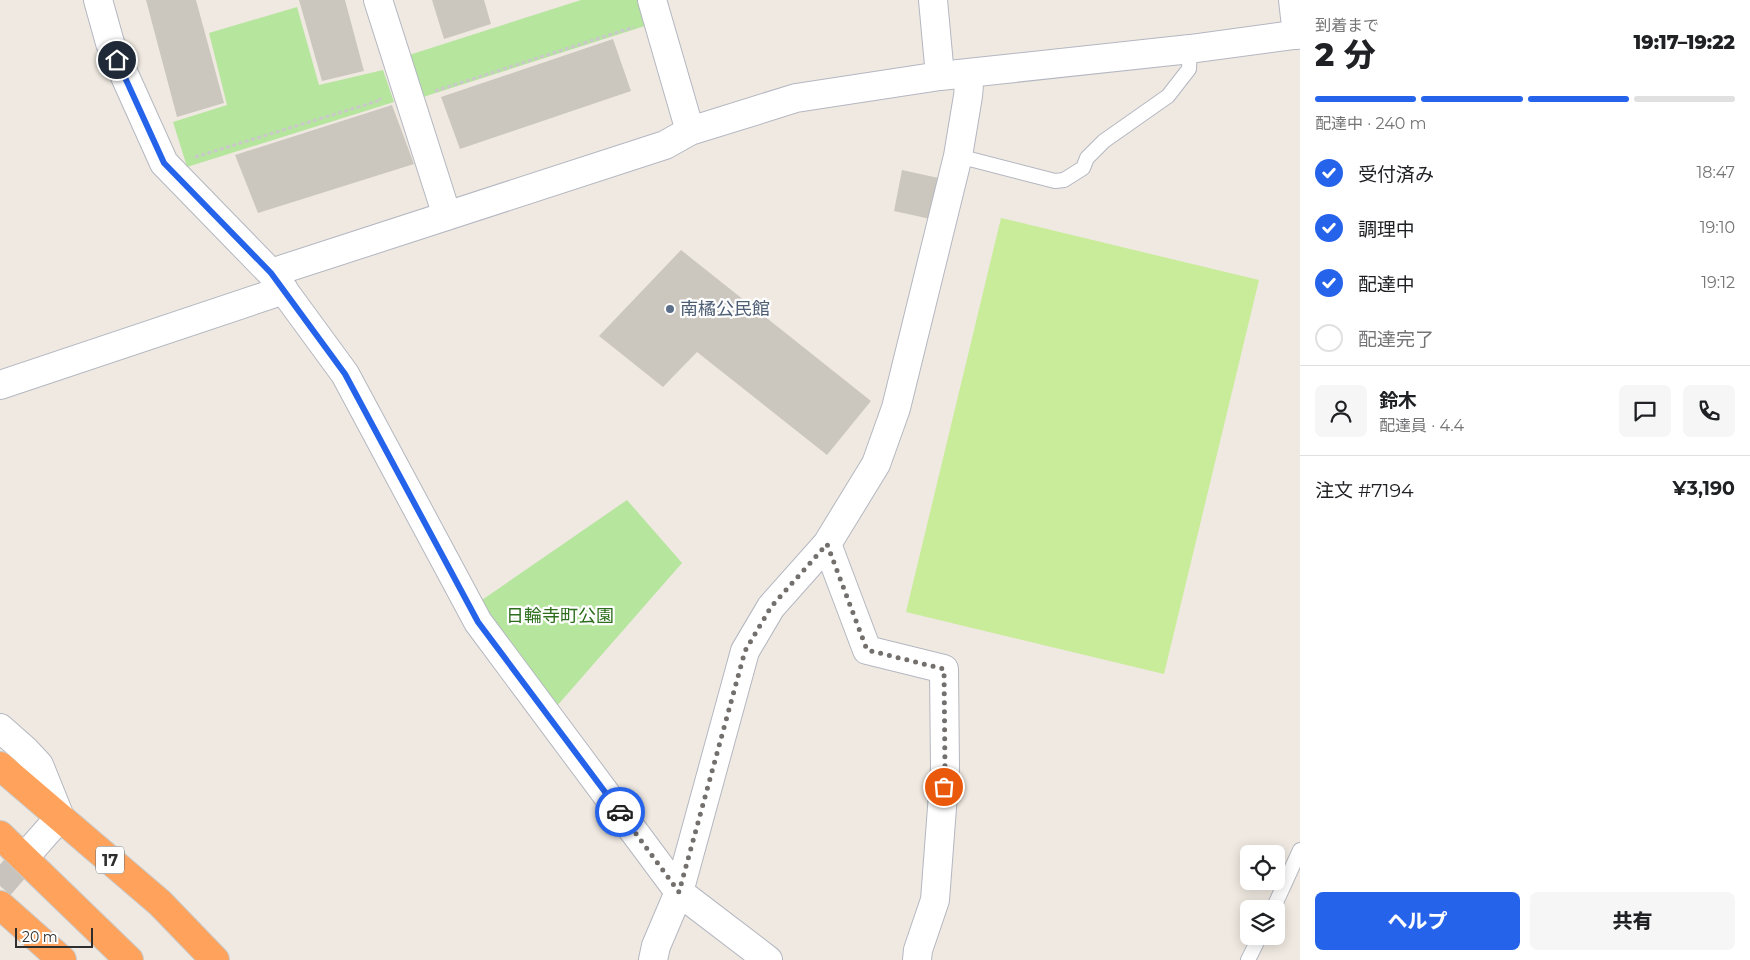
<!DOCTYPE html>
<html lang="ja">
<head>
<meta charset="utf-8">
<style>
  body { margin:0; font-family:Montserrat,"Noto Sans JP",sans-serif; background:#f6f6f6; color:#202124; height:100vh; display:flex; flex-direction:column; font-size:19px; white-space:nowrap }
  * { box-sizing:border-box; margin:0 }
  p { font-size:16px; color:#757577 }
  .icon { flex:none; width:28px; height:28px; fill:none; stroke:currentColor; stroke-width:2; stroke-linecap:round; stroke-linejoin:round }
  .map { position:relative; flex:1; overflow:hidden }
  .drawer { display:flex; flex-direction:column; background:#fff; width:450px }
  .drawer>* { flex:none }
  .buttons { position:absolute; left:1240px; top:845px; display:grid; gap:10px }
  .buttons a { display:grid; place-items:center; width:45px; height:45px; border-radius:8px; background:#fff; box-shadow:0 2px 12px #0003; font-size:25px }
  .scale { position:absolute; left:15px; bottom:12px; width:78px; box-sizing:border-box; padding-left:5px; border:2px solid #2e2e2e; border-top:0; font-size:14px; line-height:18px; white-space:nowrap; color:#2e2e2e; -webkit-text-stroke:4px #fff; paint-order:stroke }
  .pin { position:absolute; display:grid; place-items:center; width:42px; height:42px; color:#fff; margin:-21px; border:2px solid #fff; border-radius:50%; box-shadow:0 1px 5px #0007 }
  .courier { position:absolute; display:grid; place-items:center; width:50px; height:50px; margin:-25px; border:4px solid #2563eb; border-radius:50%; background:#fff; color:#222; box-shadow:0 1px 6px #0007 }
  .summary em { font-style:normal; font-weight:800 }
  .summary div { display:flex; flex-direction:column-reverse }
  .summary { display:flex; align-items:center; justify-content:space-between; height:85px; padding:0 15px }
  h1 { font-size:32px; font-weight:800; line-height:38px }
  .bar { display:grid; grid-template-columns:repeat(4,1fr); gap:8px 5px; align-content:center; height:60px; padding:0 15px }
  .bar i { height:6px; border-radius:4px; background:#e0e0e0 }
  .bar .selected { background:#2563eb }
  .bar p { grid-column:span 4 }
  .line { display:flex; align-items:center; gap:12px; padding:0 15px; border-top:1px solid #e0e0e0 }
  .line div { flex:1 }
  .round { display:grid; place-items:center; flex:none; width:52px; height:52px; border-radius:8px; background:#f6f6f6 }
  ol { padding:0 15px; list-style:none }
  li { display:flex; align-items:center; gap:15px; height:55px }
  li p { margin-inline-start:auto }
  li .icon { padding:5px; border-radius:50%; background:#2563eb; color:#fff; stroke-width:4 }
  li:last-child { color:#757577 }
  li i { width:28px; height:28px; border:2px solid #e0e0e0; border-radius:50% }
  .action { display:flex; gap:10px; margin-top:auto; padding:10px 15px }
  .action a { flex:1; height:58px; border-radius:8px; background:#2563eb; color:#fff; font-size:20px; font-weight:800; line-height:58px; text-align:center }
  .action a+a { background:#f6f6f6; color:#202124 }
  main { display:flex; flex:1; min-height:0 }
  .map>svg:first-child { display:block }
  .green { fill:#b6e59e }
  .pitch { fill:#c9ec9a }
  .building { fill:#cbc7bf }
  .lines { fill:none; stroke-linecap:round; stroke-linejoin:round }
  .street-tunnel { stroke:#c8c4bd; stroke-width:28; stroke-dasharray:28 14; stroke-linecap:butt }
  .lane-casing { stroke:#b4b7c1; stroke-width:16 }
  .street-casing { stroke:#b4b7c1; stroke-width:30 }
  .highway-casing { stroke:#c9c9c9; stroke-width:30 }
  .path { stroke:#c9c9c9; stroke-width:3; stroke-dasharray:4 2.5; stroke-linecap:butt }
  .lane { stroke:#fff; stroke-width:14 }
  .street { stroke:#fff; stroke-width:28 }
  .highway { stroke:#ffa35c; stroke-width:28 }
  .done { stroke:#726f6d; stroke-width:5; stroke-dasharray:0 9 }
  .route { stroke:#2563eb; stroke-width:6 }
  .service-dot { fill:#5c6f8a; stroke:#fff; stroke-width:2 }
  .labels { text-anchor:middle; stroke-width:4.5; stroke-linejoin:round; paint-order:stroke }
  .shield { fill:#fff; stroke:#6d6d6d; stroke-width:1 }
  .shield-label { font-size:16px; font-weight:bold; fill:#2e2e2e }
  .service-label { font-size:18px; fill:#4e5e75; stroke:#fff; text-anchor:start }
  .park-label { font-size:18px; fill:#2c6e1b; stroke:#fff }
</style>
</head>
<body>
<main>
<div class="map">
<svg width="1300" height="960" viewBox="0 0 1300 960">
  <rect width="100%" height="100%" fill="#efe9e1"/>
  <path class="green" d="M581 0H643L651 24 420 98 406 56Z
    M297 7 319 85 383 70 394 102 187 167 173 122 227 105 209 33Z
    M627 500 682 563 556 707 479 602Z"/>
  <path class="pitch" d="M1001 218 1259 280 1164 674 906 612Z"/>
  <path class="building" d="M146 0H196L224 103 177 117Z
    M299 0H345L364 71 322 81Z
    M432 0H484L491 24 444 39Z
    M613 39 631 91 460 149 441 97Z
    M392 105 414 164 258 213 235 155Z
    M902 170 943 179 935 220 894 211Z
    M681 250 871 401 827 455 697 352 663 387 599 336Z"/>
  <g class="lines">
    <path class="street-tunnel" d="M0 886 30 851"/>
    <defs>
      <path id="lane" d="M958 156 1055 181 1064 180 1083 168 1087 158 1104 141 1168 96 1189 69 1190 49
        M1273 909 1300 850
        M1248 960 1260 936"/>
      <path id="street" d="M98 0 110 43 164 163 271 273 345 374 478 622 679 892 768 960
        M378 0 447 216
        M652 0 690 131
        M933 0 940 76
        M1293 0 1297 35
        M271 273 665 145 690 131 796 98 940 76 1190 49 1300 34
        M0 385 284 290
        M827 544 867 650 944 669 945 768 935 900 918 950 917 960
        M0 728 25 750 39 765 60 817 30 851
        M653 960 656 946 679 892 745 651 771 607 827 544 876 464 896 408 958 156 968 96 970 73"/>
      <path id="highway" d="M0 766 160 903 215 960
        M0 835 129 960
        M0 905 62 960"/>
    </defs>
    <use href="#lane" class="lane-casing"/>
    <use href="#street" class="street-casing"/>
    <use href="#highway" class="highway-casing"/>
    <path class="path" d="M435 91 634 27
      M195 157 381 100 380 98"/>
    <use href="#lane" class="lane"/>
    <use href="#street" class="street"/>
    <use href="#highway" class="highway"/>
  </g>
  <g class="lines">
    <path class="done" d="M620 812 679 892 745 651 771 607 827 544 867 650 944 669 945 768 944 787"/>
    <path class="route" d="M117 60 164 163 271 273 345 374 478 622 620 812"/>
  </g>
  <circle class="service-dot" cx="670" cy="309" r="5"/>
  <g class="labels">
    <rect class="shield" x="96" y="846.5" width="28" height="27" rx="4"/>
    <g class="shield-label">
      <text x="110" y="866">17</text>
    </g>
    <g class="service-label">
      <text x="680" y="315">南橘公民館</text>
    </g>
    <g class="park-label">
      <text x="560" y="622">日輪寺町公園</text>
    </g>
  </g>
</svg>
<div class="buttons">
<a><svg class="icon" aria-label="locate" viewBox="0 0 24 24"><circle cx="12" cy="12" r="6"/><path d="M12 2v4M12 18v4M2 12h4M18 12h4"/></svg></a>
<a><svg class="icon" aria-label="layers" viewBox="0 0 24 24"><path d="M12 4l9 5-9 5-9-5zM3 14l9 5 9-5"/></svg></a>
</div>
<div class="scale">20 m</div>
<div class="pin" style="left:944px;top:787px;background:#ea580c"><svg class="icon" aria-label="bag" viewBox="0 0 24 24"><path d="M5 8h14l-1 12H6zM9 8a3 3 0 0 1 6 0"/></svg></div>
<div class="pin" style="left:117px;top:60px;background:#1f2937"><svg class="icon" aria-label="home" viewBox="0 0 24 24"><path d="M3 11l9-7 9 7M6 9v11h12V9"/></svg></div>
<div class="courier" style="left:620px;top:812px"><svg class="icon" aria-label="car" viewBox="0 0 24 24"><path d="M5 17H2v-5l4-1 3-4h7l3 4 3 1v5h-3M9 17h6M6 11h13"/><circle cx="7" cy="17" r="2"/><circle cx="17" cy="17" r="2"/></svg></div>
</div>
<section class="drawer">
<div class="summary"><div><h1>2 分</h1><p>到着まで</p></div><em>19:17–19:22</em></div>
<div class="bar"><i class="selected"></i><i class="selected"></i><i class="selected"></i><i></i><p>配達中 · 240 m</p></div>
<ol>
<li><svg class="icon" aria-label="check" viewBox="0 0 24 24"><path d="M5 12l5 5 9-10"/></svg>受付済み<p>18:47</p></li>
<li><svg class="icon" aria-label="check" viewBox="0 0 24 24"><path d="M5 12l5 5 9-10"/></svg>調理中<p>19:10</p></li>
<li><svg class="icon" aria-label="check" viewBox="0 0 24 24"><path d="M5 12l5 5 9-10"/></svg>配達中<p>19:12</p></li>
<li><i></i>配達完了</li>
</ol>
<div class="line" style="height:90px"><a class="round"><svg class="icon" aria-label="person" viewBox="0 0 24 24"><circle cx="12" cy="8" r="4"/><path d="M4 21q1-7 8-7t8 7"/></svg></a><div><b>鈴木</b><p>配達員 · 4.4</p></div><a class="round"><svg class="icon" aria-label="chat" viewBox="0 0 24 24"><path d="M4 5h16v11H9l-5 4z"/></svg></a><a class="round"><svg class="icon" aria-label="phone" viewBox="0 0 24 24"><path d="M5 4h4l2 5-3 2q2 4 5 5l2-3 5 2v4C11 20 4 13 5 4z"/></svg></a></div>
<div class="line" style="height:65px"><div>注文 #7194</div><b>¥3,190</b></div>
<div class="action"><a>ヘルプ</a><a>共有</a></div>
</section>
</main>
</body>
</html>
